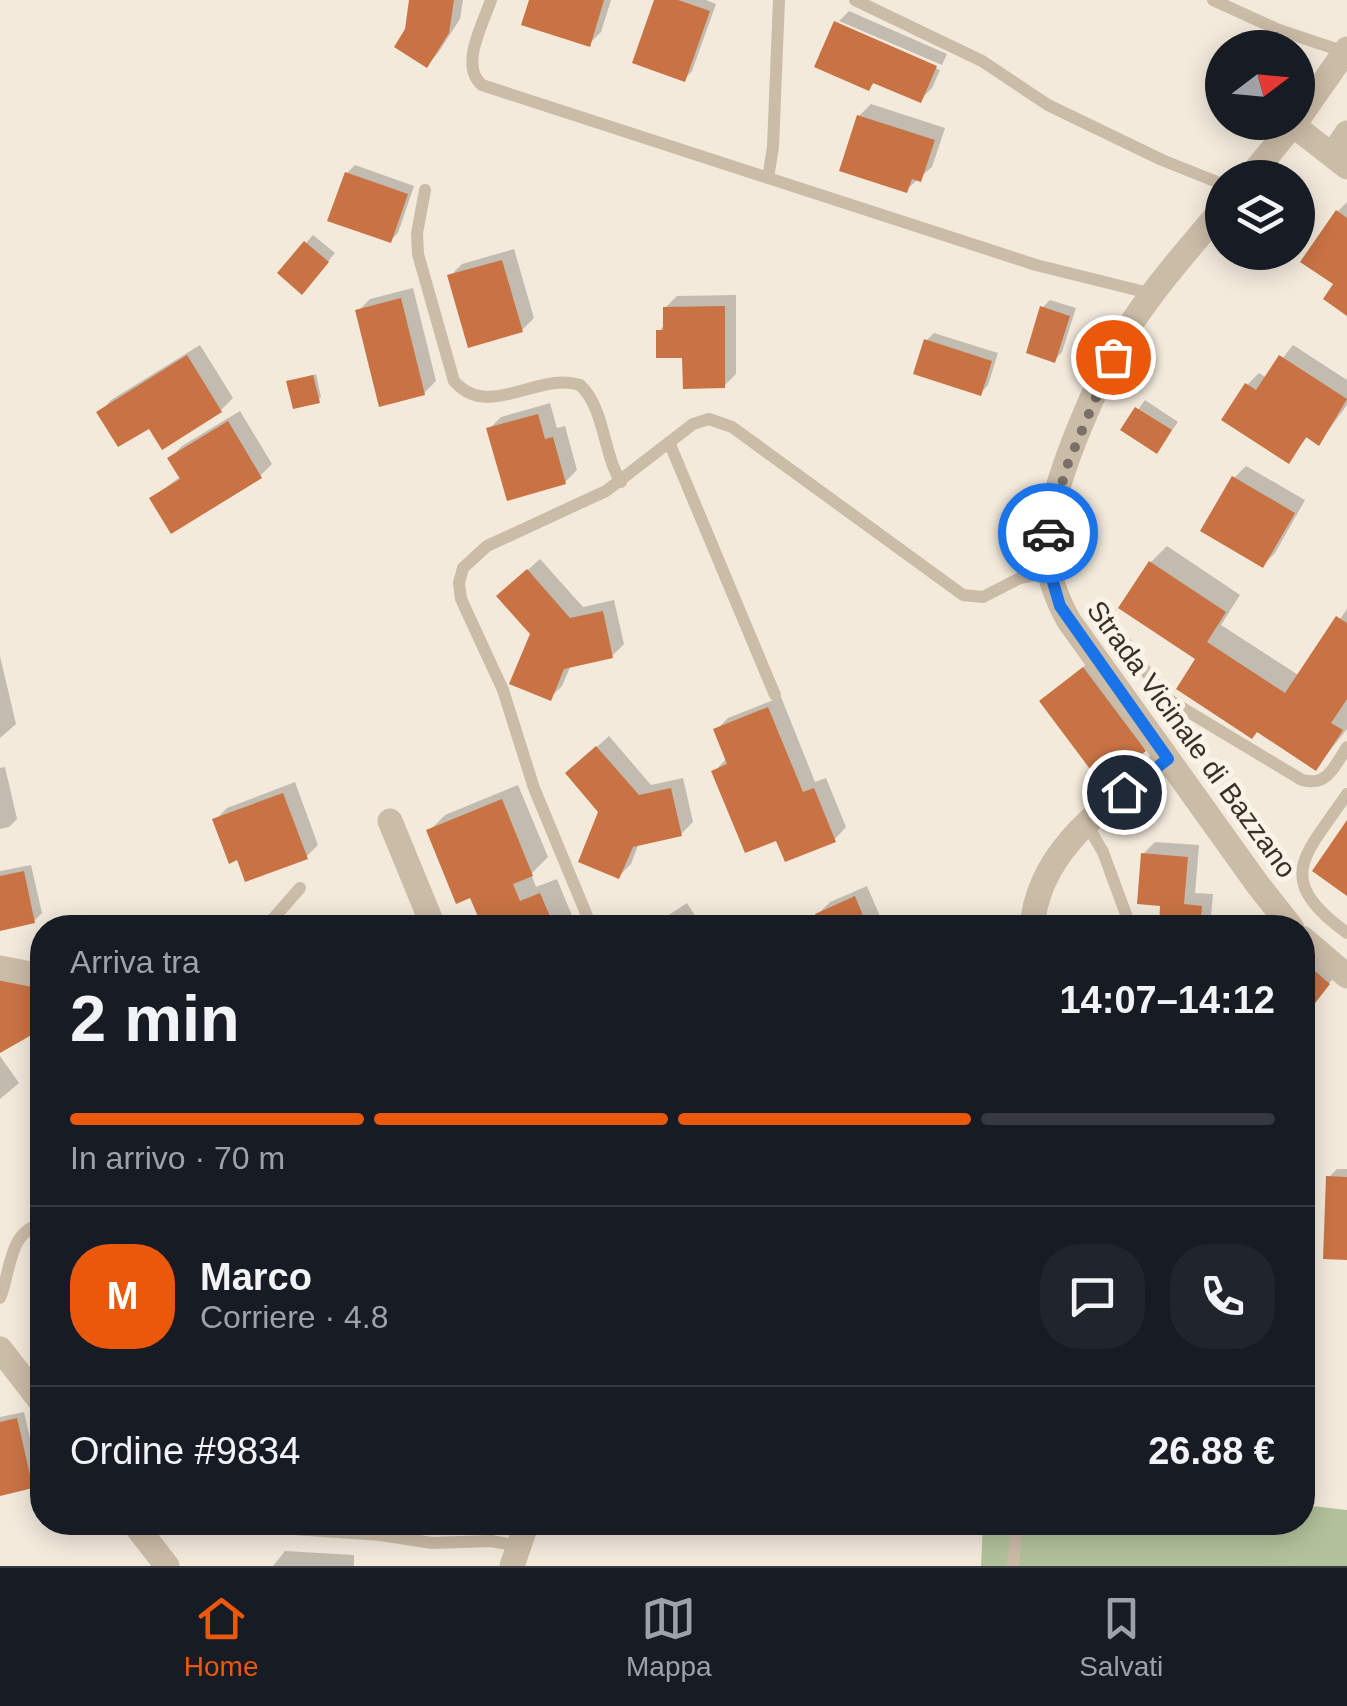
<!DOCTYPE html>
<html lang="it">
<head>
<meta charset="utf-8">
<style>
  body { margin:0; font-family:Helvetica,sans-serif; background:#20242c; color:#f1f3f6; height:100vh; display:flex; flex-direction:column; font-size:38px; white-space:nowrap }
  * { box-sizing:border-box; margin:0 }
  p { font-size:32px; color:#9ea1a6 }
  .icon { flex:none; width:55px; height:55px; fill:none; stroke:currentColor; stroke-width:2; stroke-linecap:round; stroke-linejoin:round }
  .map { position:relative; flex:1; overflow:hidden }
  .details { position:absolute; left:30px; top:915px; width:1285px; height:620px; display:flex; flex-direction:column; background:#171b24; border-radius:40px; box-shadow:0 5px 25px #0003 }
  .details>* { flex:none }
  .needle { width:65px; rotate:74deg }
  .tools { position:absolute; left:1205px; top:30px; display:grid; gap:20px }
  .tools a { display:grid; place-items:center; width:110px; height:110px; border-radius:50%; background:#171b24; box-shadow:0 5px 25px #0003; font-size:50px }
  .pin { position:absolute; display:grid; place-items:center; width:85px; height:85px; color:#fff; margin:-42px; border:5px solid #fff; border-radius:50%; box-shadow:0 2px 10px #0007 }
  .courier { position:absolute; display:grid; place-items:center; width:100px; height:100px; margin:-50px; border:8px solid #1a73e8; border-radius:50%; background:#fff; color:#222; box-shadow:0 2px 12px #0007 }
  .head em { font-style:normal; font-weight:800 }
  .head div { display:flex; flex-direction:column-reverse }
  .head { display:flex; align-items:center; justify-content:space-between; height:170px; padding:0 40px }
  h1 { font-size:65px; font-weight:800; line-height:75px }
  .bar { display:grid; grid-template-columns:repeat(4,1fr); gap:15px 10px; align-content:center; height:120px; padding:0 40px }
  .bar i { height:12px; border-radius:8px; background:#363941 }
  .bar .active { background:#ea580c }
  .bar p { grid-column:span 4 }
  .line { display:flex; align-items:center; gap:25px; padding:0 40px; border-top:2px solid #363941 }
  .line div { flex:1 }
  .round { display:grid; place-items:center; flex:none; width:105px; height:105px; border-radius:40px; background:#20242c }
  .tabs { display:flex; justify-content:space-around; align-items:center; height:140px; border-top:2px solid #363941; background:#171b24; font-size:28px; color:#9ea1a6 }
  .tabs a { display:grid; justify-items:center; gap:5px }
  .tabs .active { color:#ea580c }
  .map>svg:first-child { display:block }
  .green { fill:#b1c29b }
  .shadow { fill:#0003 }
  .building { fill:#c97344 }
  .lines { fill:none; stroke-linecap:round; stroke-linejoin:round }
  .service { stroke:#cbbca7; stroke-width:12 }
  .minor { stroke:#cbbca7; stroke-width:25 }
  .done { stroke:#797067; stroke-width:10; stroke-dasharray:0 18 }
  .route { stroke:#1a73e8; stroke-width:12 }
  .labels { text-anchor:middle; stroke-width:10; stroke-linejoin:round; paint-order:stroke }
  .street-label { font-size:28px; fill:#372f28; stroke:#faf4e8 }
</style>
</head>
<body>
<div class="map">
<svg width="1347" height="1566" viewBox="0 0 1347 1566">
  <rect width="100%" height="100%" fill="#f3eadc"/>
  <path class="green" d="M1303 1505 1347 1510V1566H981L983 1523 1302 1522Z"/>
  <path class="shadow" d="M412 0H463L460 19 438 53 427 65 407 30Z
    M532 0H611L601 32 589 44Z
    M657 0H706L716 4 692 71 685 79Z
    M849 11 947 54 942 65 839 21Z
    M838 21V26L940 70 932 88 920 100 876 81 869 88 837 23Z
    M871 104 945 128 932 167 906 190 859 116Z
    M355 165 414 186 398 233 390 241 347 173Z
    M1347 202V313L1336 284 1338 211Z
    M313 235 335 253 310 284 306 243Z
    M514 249 534 318 522 330 450 276 462 264Z
    M413 288 436 381 424 393 358 311 370 299Z
    M736 295V374L724 386 659 331 665 324V308L677 296Z
    M1050 300 1076 308 1062 352 1055 360 1042 308Z
    M934 333 998 353 988 385 981 393 926 341Z
    M200 345 233 398 221 410 150 425 100 412 111 400Z
    M1293 345 1347 380V405L1319 443 1308 436 1288 461 1247 385 1259 373 1267 378Z
    M316 374 321 397 318 400 289 382Z
    M1145 400 1178 422 1157 451 1124 429Z
    M550 403 557 428 565 426 577 470 565 482 489 429 501 417Z
    M240 411 272 464 260 476 152 498 181 476 170 458 182 446Z
    M1246 466 1305 500 1275 553 1263 565 1234 478Z
    M1167 546 1240 595 1221 625 1300 676 1347 609V729L1316 768 1199 658 1122 607 1151 562Z
    M540 559 583 607 614 600 624 644 612 656 571 665 562 686 550 698 533 634 512 584Z
    M0 656 16 724 0 738Z
    M1096 657 1157 738 1145 749 1054 690Z
    M781 697 815 782 826 778 846 827 835 839 777 837 714 772 727 758 716 730 728 718Z
    M609 736 651 785 683 778 693 822 681 834 639 843 631 864 619 876 601 811 580 762Z
    M5 767 17 819 9 827 0 829V768Z
    M295 782 318 845 306 857H239L215 820 227 808Z
    M518 785 548 857 531 874 536 887 557 879 577 928H475L482 920 472 895 429 831 445 815Z
    M1155 842 1199 845 1195 893 1213 894 1210 928H1161L1163 903 1143 854Z
    M31 865 42 913 34 921 0 928V871Z
    M867 886 885 928H823L818 914 830 902Z
    M687 903 703 928H652L655 924Z
    M1302 947 1336 975 1319 996H1302Z
    M0 1056 19 1083 0 1099Z
    M1337 1169H1347V1258L1329 1177Z
    M24 1412 39 1478 32 1486 0 1493V1417Z
    M285 1551 354 1555V1566H273Z"/>
  <path class="building" d="M409 0H454L449 33 427 68 394 47 405 29Z
    M529 0H604L590 47 521 25Z
    M654 0H678L710 11 685 82 632 63Z
    M834 21 937 66 921 103 873 83 869 91 814 67Z
    M857 115 935 140 921 182 912 179 907 193 839 171Z
    M345 172 408 194 391 243 327 221Z
    M1336 210 1347 218V316L1323 299 1333 284 1300 262Z
    M304 241 329 262 302 295 277 273Z
    M502 260 523 332 468 348 447 275Z
    M401 298 425 395 379 407 355 310Z
    M725 306V388L683 389 682 358H656V330H663V307Z
    M1040 306 1070 316 1055 363 1026 353Z
    M924 339 992 361 981 396 913 374Z
    M187 355 222 412 162 450 149 429 118 447 96 412Z
    M1279 355 1347 399 1319 446 1306 437 1289 464 1221 420 1245 383 1256 390Z
    M313 375 320 403 293 409 286 381Z
    M1135 407 1172 430 1157 454 1120 430Z
    M538 414 545 439 553 437 566 484 507 501 486 428Z
    M228 421 262 478 171 534 149 498 180 479 167 458Z
    M1232 476 1295 513 1263 568 1200 531Z
    M1149 561 1226 612 1207 642 1285 693 1336 616 1347 623V699L1331 723 1343 730 1316 771 1257 732 1252 739 1176 689 1195 659 1118 608Z
    M527 569 570 618 603 611 613 658 564 669 551 701 509 684 530 634 496 596Z
    M1083 667 1146 751 1102 785 1039 701Z
    M768 707 803 792 814 788 836 842 785 862 776 841 745 853 711 771 727 764 713 729Z
    M596 746 639 795 671 788 682 836 633 847 619 879 578 862 598 812 565 773Z
    M283 793 308 859 245 882 237 860 229 864 212 819Z
    M502 799 533 876 513 884 520 901 540 893 555 928H483L470 898 456 904 426 830Z
    M1347 820V896L1312 871Z
    M1141 853 1188 857 1184 904 1202 906 1200 928H1159L1160 906 1137 904Z
    M24 871 35 923 0 931V876Z
    M855 896 868 928H821L815 914Z
    M1302 960 1330 984 1312 1007 1302 999Z
    M0 979 42 986V1029L0 1053Z
    M1326 1176 1347 1177V1260L1323 1259Z
    M17 1418 33 1488 0 1496V1422Z
    M401 1522H472L473 1532 402 1534Z"/>
  <g class="lines">
    <path class="service" d="M491 0C483 24 459 66 482 85L1036 265 1153 294
      M855 0 982 61 1048 105 1162 160 1222 184
      M1213 0 1279 30 1345 52
      M768 178 773 147 779 0
      M425 190 417 233 418 254 454 381C489 421 538 371 580 385 605 408 603 454 621 482
      M669 442 775 695
      M1099 605 1164 697 1302 780C1327 787 1335 766 1347 747
      M1347 794C1305 856 1272 878 1347 933
      M1086 823 1103 852 1131 928
      M265 928 300 888
      M592 928 534 788 503 690 461 599 459 583 463 568 487 546 606 491 693 424 709 419 732 427 963 595 983 597 1020 578 1049 572
      M0 1298C11 1272 8 1231 42 1224
      M195 1522 381 1535 432 1543 491 1541 519 1546
      M1013 1566 1017 1522"/>
    <path class="minor" d="M1298 119 1347 49
      M1293 125 1347 167
      M1332 155 1347 133
      M1249 178 1295 122
      M1222 209C1191 246 1158 283 1131 324 1100 372 1047 491 1047 548 1047 574 1056 598 1069 621L1258 885 1292 928
      M390 821 434 928
      M1032 928C1038 847 1109 804 1167 759
      M1302 938 1347 976
      M0 968 42 976
      M0 1349 42 1403
      M133 1522 167 1566
      M512 1566 527 1522"/>
  </g>
  <g class="lines">
    <path class="done" d="M1048 533 1067 466 1113 357"/>
    <path class="route" d="M1048 533V565L1060 606 1168 759 1124 792"/>
  </g>
  <g class="labels">
    <g class="street-label">
      <text transform="translate(1192 739) rotate(54)" y="10">Strada Vicinale di Bazzano</text>
    </g>
  </g>
</svg>
<div class="tools">
<a><svg class="needle" viewBox="-14 -14 28 28"><path d="M0-13l5 13h-10z" fill="#e53935"/><path d="M0 13l5-13h-10z" fill="#9ea1a6"/></svg></a>
<a><svg class="icon" aria-label="layers" viewBox="0 0 24 24"><path d="M12 4l9 5-9 5-9-5zM3 14l9 5 9-5"/></svg></a>
</div>
<div class="pin" style="left:1113px;top:357px;background:#ea580c"><svg class="icon" aria-label="bag" viewBox="0 0 24 24"><path d="M5 8h14l-1 12H6zM9 8a3 3 0 0 1 6 0"/></svg></div>
<div class="pin" style="left:1124px;top:792px;background:#1f2937"><svg class="icon" aria-label="home" viewBox="0 0 24 24"><path d="M3 11l9-7 9 7M6 9v11h12V9"/></svg></div>
<div class="courier" style="left:1048px;top:533px"><svg class="icon" aria-label="car" viewBox="0 0 24 24"><path d="M5 17H2v-5l4-1 3-4h7l3 4 3 1v5h-3M9 17h6M6 11h13"/><circle cx="7" cy="17" r="2"/><circle cx="17" cy="17" r="2"/></svg></div>
<section class="details">
<div class="head"><div><h1>2 min</h1><p>Arriva tra</p></div><em>14:07–14:12</em></div>
<div class="bar"><i class="active"></i><i class="active"></i><i class="active"></i><i></i><p>In arrivo · 70 m</p></div>
<div class="line" style="height:180px"><b class="round" style="background:#ea580c;color:#fff">M</b><div><b>Marco</b><p>Corriere · 4.8</p></div><a class="round"><svg class="icon" aria-label="chat" viewBox="0 0 24 24"><path d="M4 5h16v11H9l-5 4z"/></svg></a><a class="round"><svg class="icon" aria-label="phone" viewBox="0 0 24 24"><path d="M5 4h4l2 5-3 2q2 4 5 5l2-3 5 2v4C11 20 4 13 5 4z"/></svg></a></div>
<div class="line" style="height:130px"><div>Ordine #9834</div><b>26.88 €</b></div>
</section>
</div>
<nav class="tabs">
<a class="active"><svg class="icon" aria-label="home" viewBox="0 0 24 24"><path d="M3 11l9-7 9 7M6 9v11h12V9"/></svg>Home</a>
<a><svg class="icon" aria-label="map" viewBox="0 0 24 24"><path d="M3 6l6-2 6 2 6-2v14l-6 2-6-2-6 2zM9 4v14M15 6v14"/></svg>Mappa</a>
<a><svg class="icon" aria-label="saved" viewBox="0 0 24 24"><path d="M7 4h10v16l-5-4-5 4z"/></svg>Salvati</a>
</nav>
</body>
</html>
